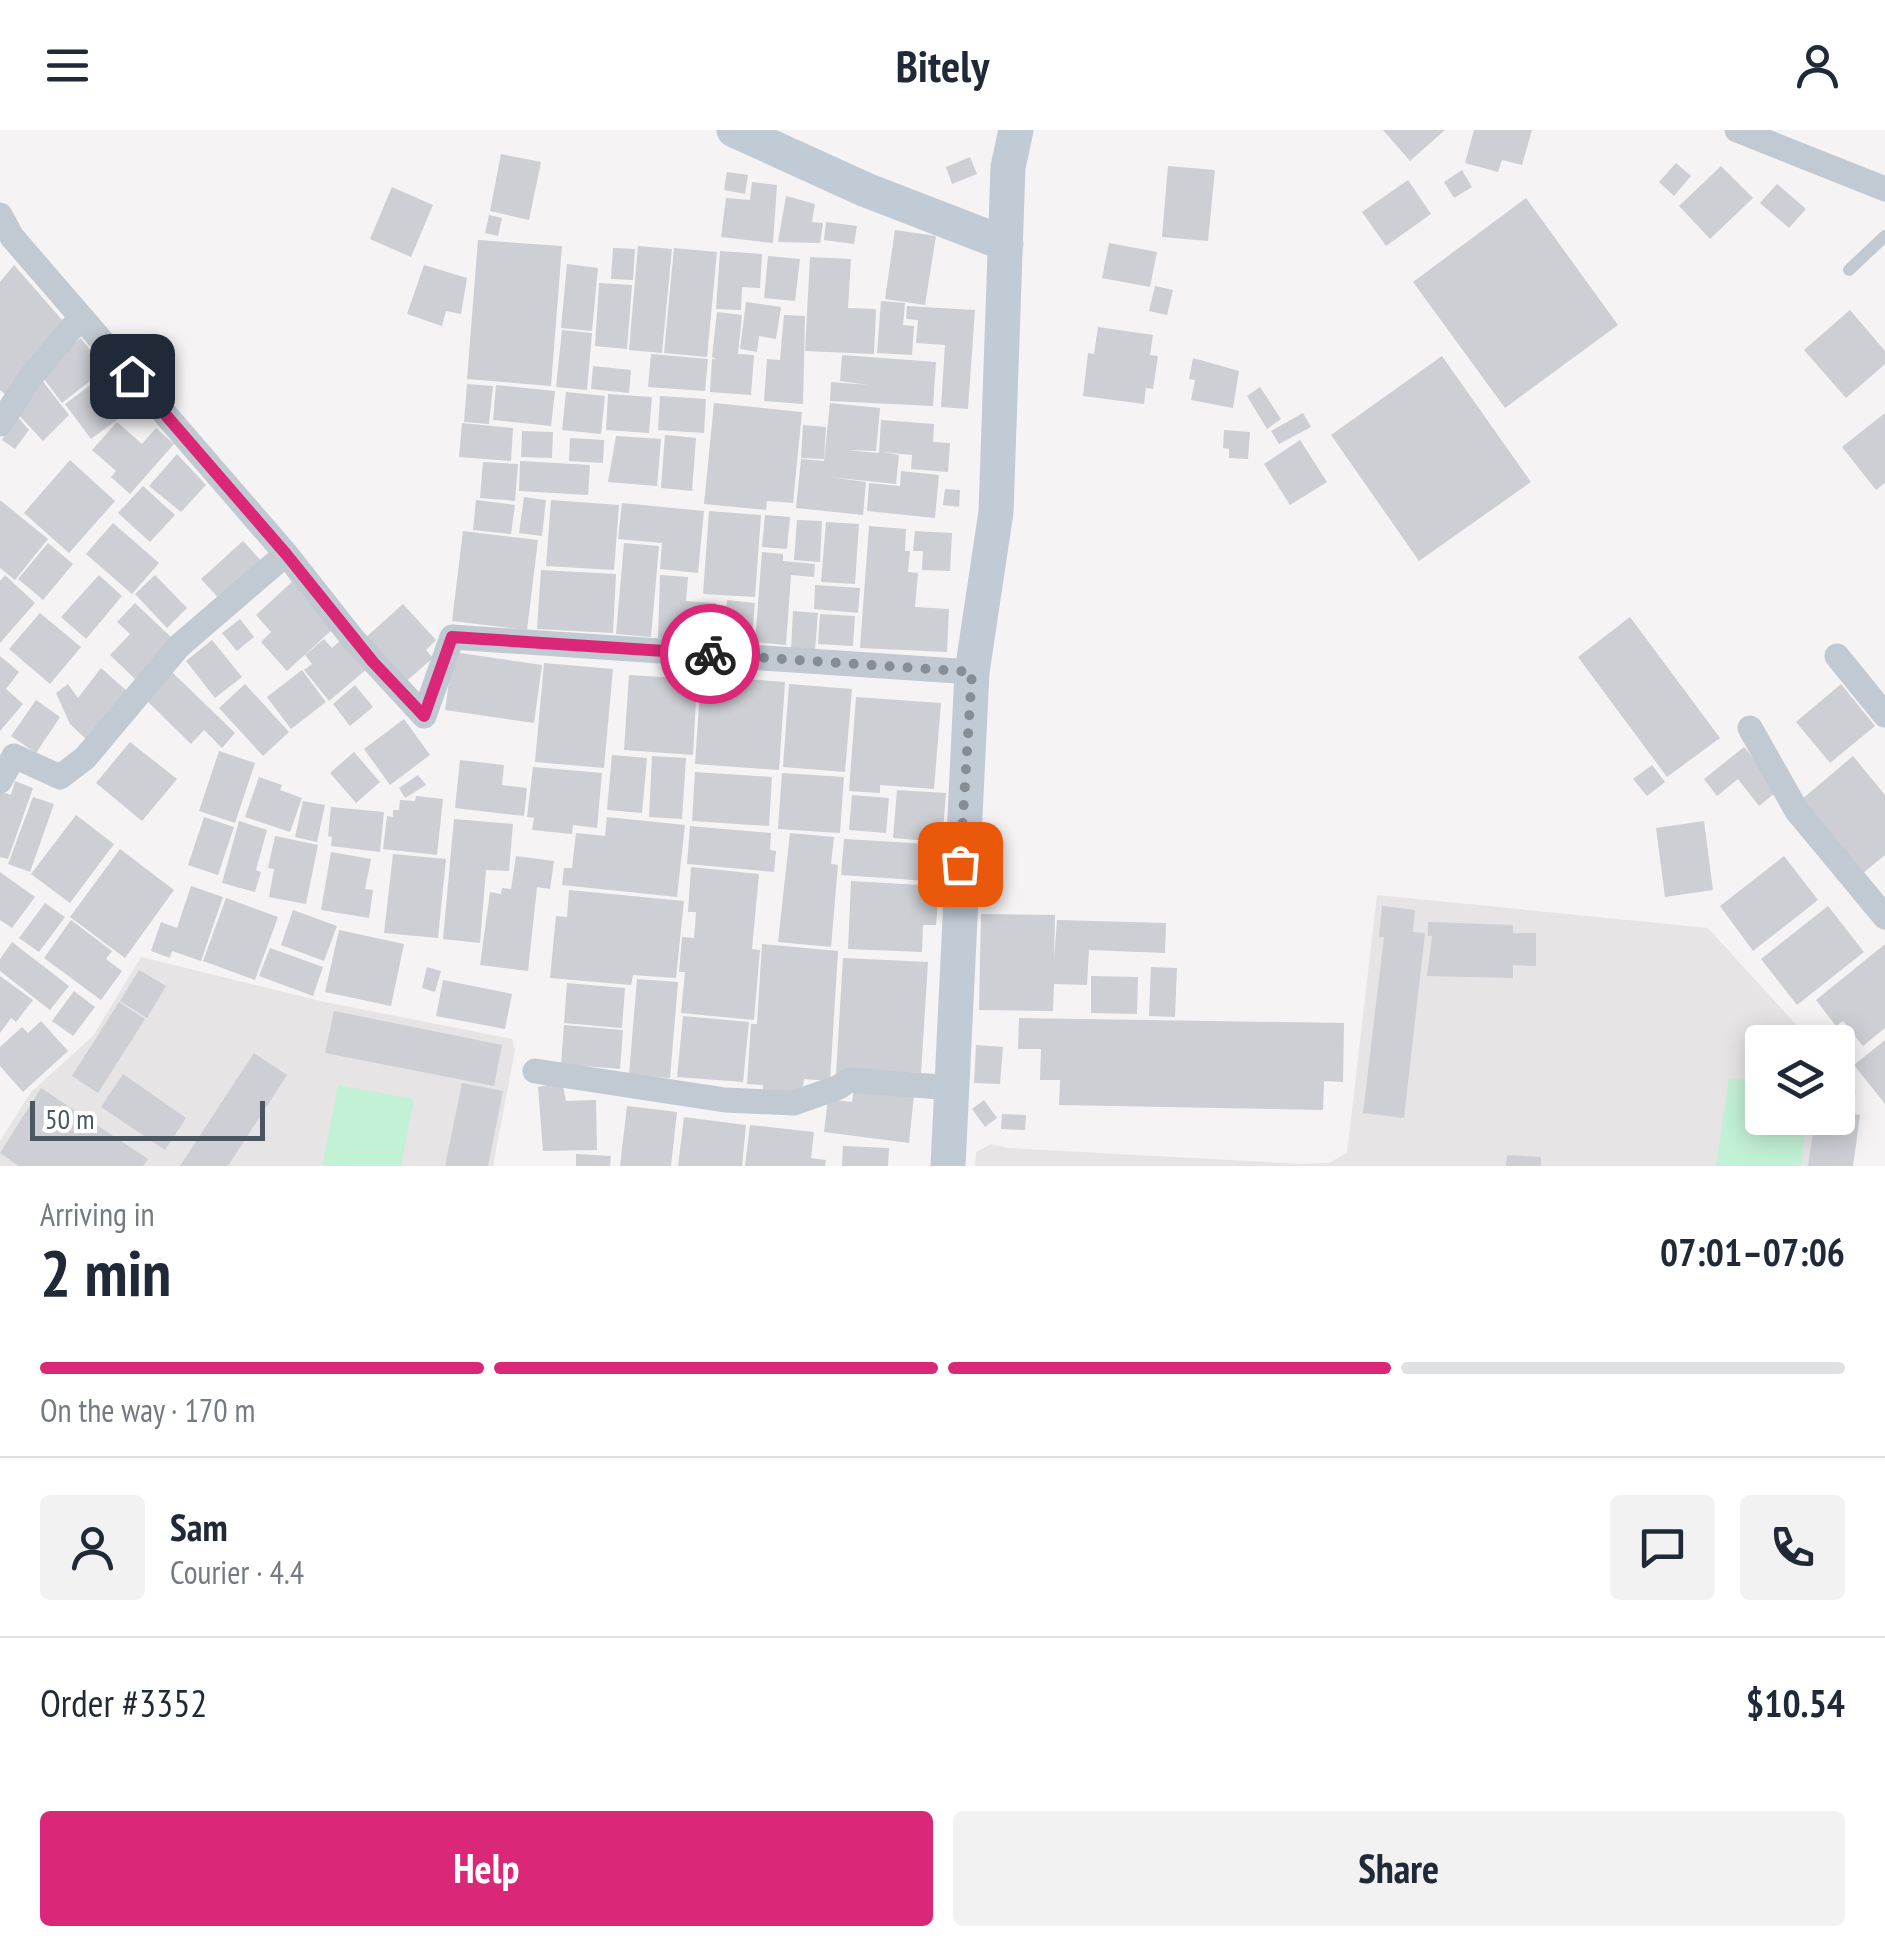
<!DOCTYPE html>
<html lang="en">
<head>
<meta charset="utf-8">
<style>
  body { margin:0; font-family:"PT Sans Narrow",sans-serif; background:#f2f2f3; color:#1f2937; height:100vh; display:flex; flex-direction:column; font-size:38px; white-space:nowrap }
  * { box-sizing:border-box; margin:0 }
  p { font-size:32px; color:#747a83 }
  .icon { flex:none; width:55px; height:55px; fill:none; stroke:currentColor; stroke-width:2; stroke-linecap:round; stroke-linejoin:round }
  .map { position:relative; height:1036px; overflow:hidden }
  .drawer { display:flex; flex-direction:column; background:#fff; flex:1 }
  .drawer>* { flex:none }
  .buttons { position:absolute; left:1745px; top:895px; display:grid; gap:20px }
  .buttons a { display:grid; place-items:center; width:110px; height:110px; border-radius:10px; background:#fff; box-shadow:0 5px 25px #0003; font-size:50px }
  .scale { position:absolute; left:30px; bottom:25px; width:235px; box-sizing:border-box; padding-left:10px; border:5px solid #4a5661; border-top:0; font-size:28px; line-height:35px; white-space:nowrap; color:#4a5661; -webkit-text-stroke:8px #fff; paint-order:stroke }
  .pin { position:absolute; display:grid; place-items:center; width:85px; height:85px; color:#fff; margin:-42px; border-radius:20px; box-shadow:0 5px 15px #0006 }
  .courier { position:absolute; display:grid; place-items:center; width:100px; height:100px; margin:-50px; border:8px solid #db2777; border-radius:50%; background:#fff; color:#222; box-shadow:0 2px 12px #0007 }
  .head em { font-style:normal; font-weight:600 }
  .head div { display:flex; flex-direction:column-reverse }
  .head { display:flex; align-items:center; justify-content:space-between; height:170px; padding:0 40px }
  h1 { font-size:65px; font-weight:600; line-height:75px }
  .bar { display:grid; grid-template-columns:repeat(4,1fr); gap:15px 10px; align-content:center; height:120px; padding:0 40px }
  .bar i { height:12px; border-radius:8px; background:#e0e1e3 }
  .bar .selected { background:#db2777 }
  .bar p { grid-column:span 4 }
  .line { display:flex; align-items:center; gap:25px; padding:0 40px; border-top:2px solid #e0e1e3 }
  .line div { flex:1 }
  .round { display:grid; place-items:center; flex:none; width:105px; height:105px; border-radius:10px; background:#f2f2f3 }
  .primary-button { display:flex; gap:20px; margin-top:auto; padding:20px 40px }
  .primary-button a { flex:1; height:115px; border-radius:10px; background:#db2777; color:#fff; font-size:40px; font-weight:600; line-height:115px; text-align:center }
  .primary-button a+a { background:#f2f2f3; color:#1f2937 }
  header { display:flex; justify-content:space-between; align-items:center; height:130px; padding:0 40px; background:#fff; font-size:45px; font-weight:600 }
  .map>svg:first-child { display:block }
  .education { fill:#e6e4e5 }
  .green { fill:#c3f1d5 }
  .building { fill:#cdcfd5 }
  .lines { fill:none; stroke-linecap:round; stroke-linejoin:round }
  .lane { stroke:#c1cad2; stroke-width:12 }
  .street { stroke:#c1cad2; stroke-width:25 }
  .secondary { stroke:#c1cbd6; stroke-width:35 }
  .done { stroke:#868d94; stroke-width:10; stroke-dasharray:0 18 }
  .route { stroke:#db2777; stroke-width:12 }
</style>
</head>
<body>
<header><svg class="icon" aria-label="menu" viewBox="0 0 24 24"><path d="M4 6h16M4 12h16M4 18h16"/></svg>Bitely<svg class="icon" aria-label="person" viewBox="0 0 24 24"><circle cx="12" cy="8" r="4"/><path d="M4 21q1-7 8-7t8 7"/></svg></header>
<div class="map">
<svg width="1885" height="1036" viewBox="0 0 1885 1036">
  <rect width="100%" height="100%" fill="#f5f3f3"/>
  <path class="education" d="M1377 765 1708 798 1812 912H1762V988H1838V941L1856 961 1845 1036H975L976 1022 991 1014 1008 1018 1304 1034 1329 1033 1347 1023Z
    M141 827 325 872 512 909 515 920 493 1036H0V1011L31 962 93 906Z"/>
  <path class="green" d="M1729 948 1762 952V988H1807L1801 1036H1716Z
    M338 955 414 969 401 1036H322Z"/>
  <path class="building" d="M1383 0H1445L1410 31Z
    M1474 0H1532L1522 35 1502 30 1498 42 1465 33Z
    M501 24 541 32 529 90 490 81Z
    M970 27 977 44 952 54 946 37Z
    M1676 33 1691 46 1674 66 1659 52Z
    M1168 36 1215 40 1208 111 1162 107Z
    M1721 36 1753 68 1710 109 1679 76Z
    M1462 40 1472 57 1454 68 1444 52Z
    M727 42 748 45 745 64 724 60Z
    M1408 50 1431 84 1386 116 1362 82Z
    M752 52 777 55 773 113 721 107 726 68 750 70Z
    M1777 54 1806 79 1789 98 1760 73Z
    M392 57 433 75 411 127 370 109Z
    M786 66 815 74 812 92 823 93 820 113 778 112Z
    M1526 68 1618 195 1505 278 1413 152Z
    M489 85 502 88 498 106 485 103Z
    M826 92 857 96 854 114 824 110Z
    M895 100 936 106 925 175 885 169Z
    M478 110 562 116 551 256 467 249Z
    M1109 113 1157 122 1150 157 1102 148Z
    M638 116 672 119 662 223 629 220Z
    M613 118 635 119 633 150 611 149Z
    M674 118 717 122 707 227 664 223Z
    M720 121 762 124 760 158 742 157 741 180 716 179Z
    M768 126 800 129 795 171 764 168Z
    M810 127 851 129 848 178 876 179 874 224 805 221Z
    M567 134 598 138 592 201 561 198Z
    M14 135 63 191 5 264 0 260V152Z
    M424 135 467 148 461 184 446 181 442 196 407 184Z
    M599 153 632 155 627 219 595 216Z
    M1155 156 1173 160 1167 185 1149 181Z
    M881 171 905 173 903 195 914 196 912 225 877 223Z
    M746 172 781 177 776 209 759 206 757 222 740 219Z
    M907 176 975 180 968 279 941 277 945 215 916 213 918 190 906 189Z
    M1850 180 1885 221V234L1846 268 1804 220Z
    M717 182 742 185 738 224 754 225 751 265 710 262 712 229H716L712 227Z
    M784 185 805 186 803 274 764 271 767 229 780 230Z
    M1098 197 1153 205 1150 225 1158 226 1153 259 1146 258 1144 274 1083 266 1088 223 1094 224Z
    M562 200 592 203 587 260 556 257Z
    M81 208 105 239 62 273 41 245Z
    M651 224 708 229 705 261 648 257Z
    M842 225 936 232 933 276 830 271 831 252 869 255 840 251Z
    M1442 226 1531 352 1419 431 1331 305Z
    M1193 228 1239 241 1233 278 1191 270 1195 250 1189 249Z
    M593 236 631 240 629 263 591 259Z
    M41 249 69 285 43 311 17 283Z
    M96 251 122 286 91 309 65 274Z
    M467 254 493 256 489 294 464 292Z
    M496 255 555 261 551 296 493 290Z
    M1260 257 1281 289 1267 299 1247 266Z
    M566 262 605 266 601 304 562 300Z
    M608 264 652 267 649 303 606 300Z
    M660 266 706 269 704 303 658 300Z
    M714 273 802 282 793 373 767 371 766 380 704 374Z
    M830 273 880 278 876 321 845 320 879 323 881 290 934 294 933 312 950 313 948 342 911 339 912 325 883 322 899 325 896 354 829 347 866 352 863 385 796 378 801 329 824 331Z
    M1303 283 1311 297 1279 314 1271 301Z
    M1885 283V353L1876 360 1842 317Z
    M16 285 29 300 15 319 2 310Z
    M117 292 142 314 156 298 174 314 130 364 111 347 116 341 92 320Z
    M462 293 513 298 511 331 459 327Z
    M803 295 826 297 824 329 801 328Z
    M1224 300 1250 302 1248 329 1229 328V319L1223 318Z
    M522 301 553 302 552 328 521 327Z
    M665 305 696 308 692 361 661 358Z
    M616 306 661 309 657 356 608 352Z
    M570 308 604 310 603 333 569 331Z
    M1300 310 1327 352 1290 375 1264 334Z
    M177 324 206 355 181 382 149 356Z
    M70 330 115 371 69 423 24 383Z
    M520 331 590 335 588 365 519 361Z
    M483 332 518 334 515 371 480 368Z
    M901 341 939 345 935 388 867 381 869 353 900 356Z
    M143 356 175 385 150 412 118 383Z
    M945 359 960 360 959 377 943 375Z
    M524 367 546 370 542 406 519 403Z
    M0 370 48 409 15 450 0 438Z
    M476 370 515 375 511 404 473 400Z
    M551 370 619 375 614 440 546 436Z
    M622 373 704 381 698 443 660 439 662 413 618 409Z
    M709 381 761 385 755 467 703 464Z
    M765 385 790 387 787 419 762 417Z
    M797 390 822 391 820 432 794 430Z
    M826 392 859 394 855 454 821 452Z
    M113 393 159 433 132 464 86 424Z
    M869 396 906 399 905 421H910L908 442 918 443 915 477 949 479 947 522 860 518Z
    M463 401 538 410 527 500 452 491Z
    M915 401 952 403 950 441 922 440 923 421H913Z
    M243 411 265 435 223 473 201 449Z
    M48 413 73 434 43 470 18 449Z
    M624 413 659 416 651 507 616 504Z
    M762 422 783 424V431L815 434 814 447 791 445 786 515 755 512Z
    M541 440 616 444 613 503 537 499Z
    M5 445 35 473 0 513V451Z
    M99 445 122 466 86 509 61 487Z
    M155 445 187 478 167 498 135 464Z
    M660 445 688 447 686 471 716 473 713 512 658 508Z
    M294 450 334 498 287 541 261 512 271 502 256 485Z
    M815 455 860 458 858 483 814 479Z
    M727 470 755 473 751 518 723 516Z
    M135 473 173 509 135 549 110 525 130 504 117 492Z
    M403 474 436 510 426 520 433 528 403 554 363 510Z
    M793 481 818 483 815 520 791 519Z
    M40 483 81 517 50 554 9 519Z
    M820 484 855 486 853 516 818 514Z
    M1630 487 1720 608 1667 647 1578 527Z
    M240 489 254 507 237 521 222 503Z
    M343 508 368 538 329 571 304 540 312 534 305 525 324 509 332 518Z
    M212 510 242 547 215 568 186 531Z
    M453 522 542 535 534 593 445 580Z
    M0 526 19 542 6 559 23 574 0 601Z
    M544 533 613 539 604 638 535 632Z
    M101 538 128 562 86 609 70 594 56 563 68 554 78 568Z
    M302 540 326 572 291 599 267 567Z
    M171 541 235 603 222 618 204 600 191 614 145 569Z
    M629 545 697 549 693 625 624 620Z
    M701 546 785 552 779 640 695 634Z
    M245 554 289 602 263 626 219 578Z
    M789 554 852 559 845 642 783 637Z
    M1841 554 1875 596 1830 633 1796 592Z
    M355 555 373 577 350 596 333 574Z
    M856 567 941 573 934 659 880 655V663L849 661Z
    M36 570 60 587 36 623 11 606Z
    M404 589 430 625 390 655 364 619Z
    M130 612 177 649 142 691 96 653Z
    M1744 617 1779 660 1759 676 1738 649 1717 666 1704 649Z
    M219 621 255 633 235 693 199 681Z
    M354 622 380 652 356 673 330 643Z
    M612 625 647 628 642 683 607 680Z
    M652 626 686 628 682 689 649 687Z
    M1853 626 1885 665V725L1862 744 1801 670Z
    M460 630 504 635 502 655 527 658 524 686 455 678Z
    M1652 635 1665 652 1647 666 1633 649Z
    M533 637 602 643 597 698 573 695 572 704 532 700 534 688 527 687Z
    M695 642 772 647 769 696 692 691Z
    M782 643 844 647 840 703 778 699Z
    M418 645 426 655 405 668 399 658Z
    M259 647 282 655 280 660 302 668 290 702 245 687Z
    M15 651 33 658 8 729 0 727V661L11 665Z
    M897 660 946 663 942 712 893 708Z
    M852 665 889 668 886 703 849 700Z
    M416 666 443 669 437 725 383 719 387 686 393 687V680H399L400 670 415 671Z
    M33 667 54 674 30 742 8 734Z
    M303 671 325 675 317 712 295 707Z
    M331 677 384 682 380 722 331 716 332 707 328 706Z
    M76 685 114 714 70 773 31 744Z
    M204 687 234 697 218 745 188 735Z
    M607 687 685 695 677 767 562 755 564 738H572L576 703 605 706Z
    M454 689 513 694 509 741 486 740 480 813 443 809Z
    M239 691 267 700 256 740 261 742 255 762 222 753Z
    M1704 691 1713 760 1665 767 1656 698Z
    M690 696 771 703 770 720 776 721 774 742 687 734Z
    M790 703 834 707 831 734 838 735 831 817 778 812Z
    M275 706 318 715 306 774 269 767 274 739 268 738Z
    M844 709 946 715 944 752 841 745Z
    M120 719 174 760 125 828 70 787Z
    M331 722 371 729 365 759 373 760 369 788 321 780Z
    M393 724 446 729 438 808 384 803Z
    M516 726 554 731 550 759 537 757 528 841 480 835 490 762 501 764 502 758 511 759Z
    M1784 726 1818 770 1753 821 1720 776Z
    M691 737 759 744 752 819 760 820 754 890 681 883 685 842H679L682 807 694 808 696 782H688Z
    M0 742 35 767 12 798 0 790Z
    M851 751 939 756 936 795H923L922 822 848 819Z
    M191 756 223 767 201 831 172 821 170 828 151 821 161 792 177 798Z
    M569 760 684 771 676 848 633 845 631 855 550 848 556 786 567 787Z
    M226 768 278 787 255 850 203 831Z
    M45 773 65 787 39 822 19 808Z
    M1382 776 1415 780 1413 802 1425 803 1404 988 1363 983 1384 807H1379Z
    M1828 776 1864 822 1797 875 1761 829Z
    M293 780 337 796 324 831 281 815Z
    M981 784 1055 785 1054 830 1057 790 1166 793 1165 823 1089 820 1087 855 1054 854 1053 881 979 880Z
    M71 790 112 821 106 829 122 841 101 870 44 828Z
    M1428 792 1513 795V803H1536V836L1513 835V848L1427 846 1432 806H1428Z
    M339 800 404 814 391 876 325 862Z
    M12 812 69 856 50 880 0 841V829Z
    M762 814 838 821 830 951 804 949 802 962 763 959V955L747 954 751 894H757Z
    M1885 814V898L1863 916 1843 891 1836 896 1816 870Z
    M270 818 323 837 313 866 259 846Z
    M843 828 928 832 921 943 870 940V946L836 944Z
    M427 837 441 841 435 862 422 858Z
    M1151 837 1177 838 1175 887 1149 886Z
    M139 840 166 856 147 888 120 871Z
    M0 846 33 870 16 892 11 888 0 903Z
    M1091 846 1138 847 1137 884 1091 883Z
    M637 849 678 852 670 948 629 945Z
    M443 850 512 864 505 899 436 886Z
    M567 853 625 858 622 898 564 893Z
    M74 861 95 877 73 906 52 891Z
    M119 872 145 889 98 963 72 946Z
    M334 881 502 915 494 956 325 923Z
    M683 886 749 892 743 952 677 947Z
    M1019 888 1344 893 1343 952 1324 951 1323 980 1059 975 1060 950H1040L1041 919H1018Z
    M41 891 68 921 23 962 0 936V917L22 897 28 903Z
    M564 895 623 900 620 939 561 934Z
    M1885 910V974L1854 935Z
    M976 915 1003 917 1000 954 974 953Z
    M254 923 287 945 228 1036H180Z
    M123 944 186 988 165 1020 101 977Z
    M562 952 566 971 596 970 597 1020 543 1021 538 957Z
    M462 953 503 961 488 1036H445Z
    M854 957 914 965 909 1013 824 1002 828 969 852 972Z
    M41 958 148 1029 143 1036H19L0 1023Z
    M1838 958 1848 960 1845 983 1860 985 1853 1036H1808L1815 988H1838Z
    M984 970 997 988 985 997 972 979Z
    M627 976 677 982 671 1036H620Z
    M1002 984 1026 985 1025 1000 1001 999Z
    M684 987 746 995 742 1036H678Z
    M750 995 814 1002 811 1028 826 1030 825 1036H745Z
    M843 1016 889 1018 888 1036H842Z
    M576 1024 611 1026 610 1036H576Z
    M1507 1025 1541 1027V1036H1506Z"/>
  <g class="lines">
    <path class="lane" d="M1849 140 1885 106"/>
    <path class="street" d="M1737 0 1885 59
      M0 85 12 107 286 424 353 509 424 586 452 507 972 542
      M0 294 30 248 81 187
      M1837 526 1885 585
      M1750 598 1797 681 1885 787
      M0 651 14 626 60 647 85 628 179 516 286 424
      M535 941 725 970 794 973 839 957 849 950 953 958"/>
    <path class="secondary" d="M734 0 866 60 1006 114
      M948 1036 972 542 996 382 1008 37 1016 0"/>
  </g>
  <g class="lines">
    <path class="done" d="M710 524 972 542 960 734"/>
    <path class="route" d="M132 246 286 424 373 532 424 586 452 507 710 524"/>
  </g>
</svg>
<div class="buttons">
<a><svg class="icon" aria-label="layers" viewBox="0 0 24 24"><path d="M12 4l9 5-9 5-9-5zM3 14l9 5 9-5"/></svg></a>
</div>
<div class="scale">50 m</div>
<div class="pin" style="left:960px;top:734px;background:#ea580c"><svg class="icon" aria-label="bag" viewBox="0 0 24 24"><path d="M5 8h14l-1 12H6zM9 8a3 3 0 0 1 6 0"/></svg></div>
<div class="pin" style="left:132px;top:246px;background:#1f2937"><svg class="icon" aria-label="home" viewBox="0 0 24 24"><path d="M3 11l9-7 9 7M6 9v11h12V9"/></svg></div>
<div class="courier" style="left:710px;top:524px"><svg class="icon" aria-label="bike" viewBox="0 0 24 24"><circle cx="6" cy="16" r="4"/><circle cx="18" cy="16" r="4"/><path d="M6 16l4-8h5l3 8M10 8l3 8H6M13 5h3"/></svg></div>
</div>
<section class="drawer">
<div class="head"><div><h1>2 min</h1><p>Arriving in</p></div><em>07:01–07:06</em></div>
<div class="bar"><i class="selected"></i><i class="selected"></i><i class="selected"></i><i></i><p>On the way · 170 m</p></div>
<div class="line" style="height:180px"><a class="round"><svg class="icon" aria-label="person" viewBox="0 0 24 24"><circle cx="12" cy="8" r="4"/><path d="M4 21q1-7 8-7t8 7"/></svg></a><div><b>Sam</b><p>Courier · 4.4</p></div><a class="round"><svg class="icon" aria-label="chat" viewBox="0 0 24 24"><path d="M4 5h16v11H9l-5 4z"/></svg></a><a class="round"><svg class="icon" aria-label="phone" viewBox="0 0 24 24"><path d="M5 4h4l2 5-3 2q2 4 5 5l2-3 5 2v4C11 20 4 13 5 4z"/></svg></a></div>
<div class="line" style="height:130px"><div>Order #3352</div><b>$10.54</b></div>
<div class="primary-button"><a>Help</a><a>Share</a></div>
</section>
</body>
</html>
